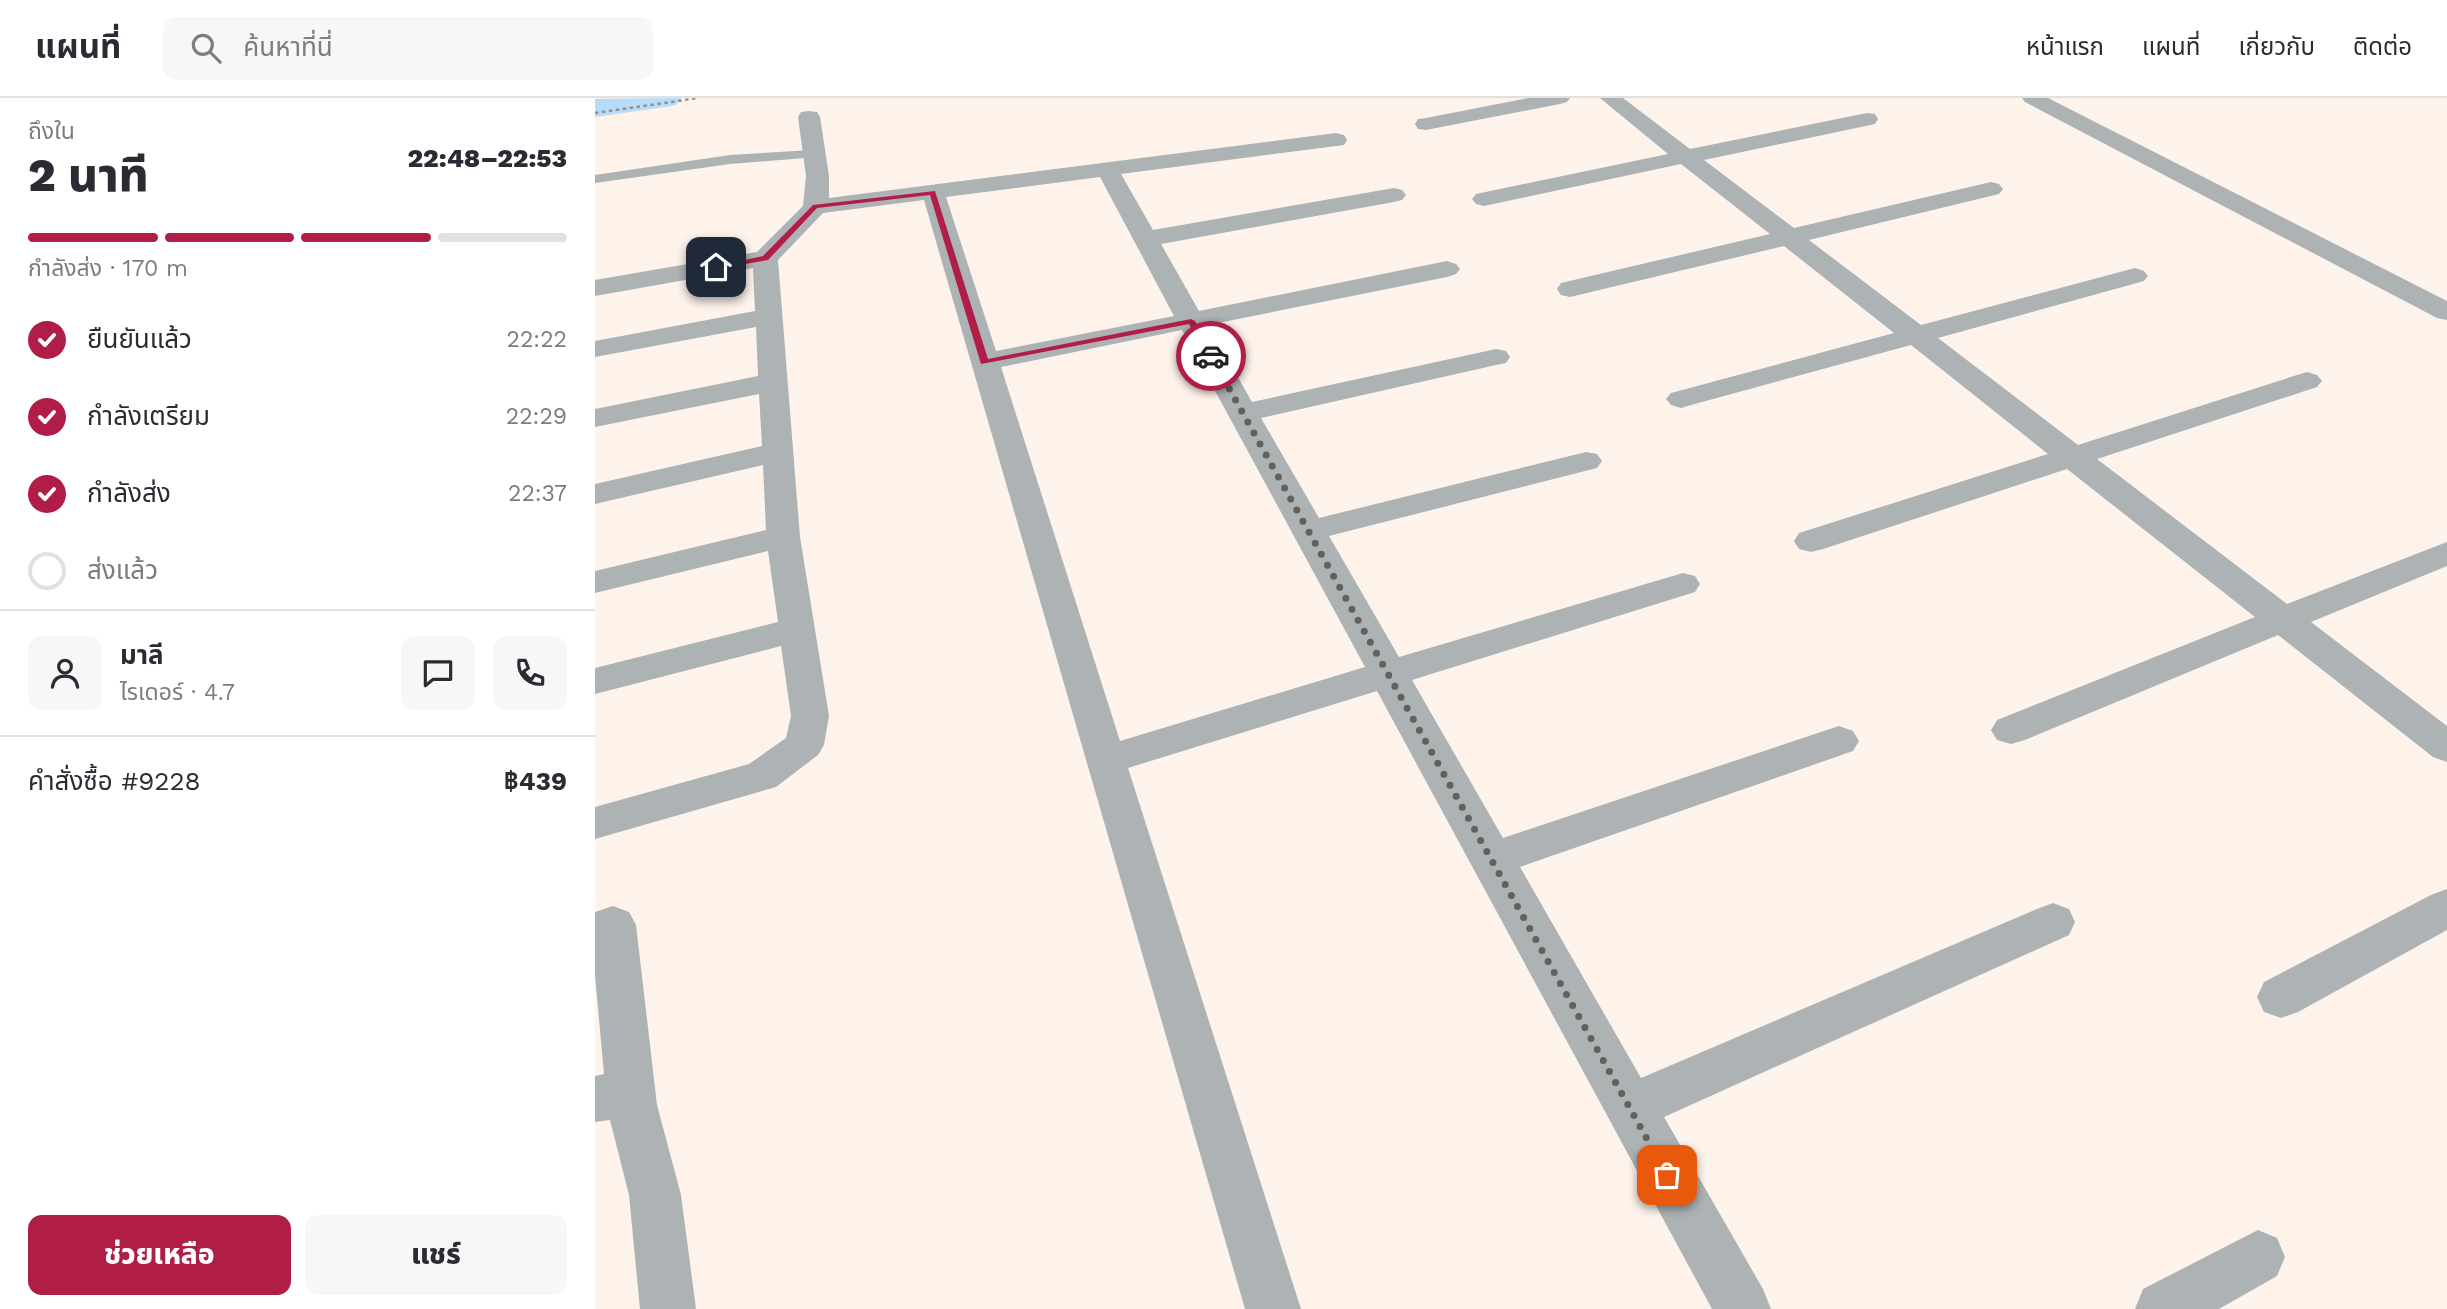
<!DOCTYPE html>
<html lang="th">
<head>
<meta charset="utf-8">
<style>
  body { margin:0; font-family:"Work Sans","Noto Sans Thai",sans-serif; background:#f7f7f7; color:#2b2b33; height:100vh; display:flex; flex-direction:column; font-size:26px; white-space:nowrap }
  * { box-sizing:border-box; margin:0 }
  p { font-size:23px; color:#7c7c81 }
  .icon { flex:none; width:38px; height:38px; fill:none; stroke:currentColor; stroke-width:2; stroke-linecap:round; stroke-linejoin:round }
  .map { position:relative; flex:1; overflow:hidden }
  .side { display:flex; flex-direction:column; background:#fff; width:595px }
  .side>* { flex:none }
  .pin { position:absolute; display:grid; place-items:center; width:60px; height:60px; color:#fff; margin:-30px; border-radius:14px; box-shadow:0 4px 10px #0006 }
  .courier { position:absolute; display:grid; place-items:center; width:70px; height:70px; margin:-35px; border:5px solid #b01d46; border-radius:50%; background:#fff; color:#222; box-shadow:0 2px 9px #0007 }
  .head em { font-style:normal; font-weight:800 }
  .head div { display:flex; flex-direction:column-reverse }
  .head { display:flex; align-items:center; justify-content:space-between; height:119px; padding:0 28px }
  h1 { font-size:46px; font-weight:800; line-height:52px }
  .bar { display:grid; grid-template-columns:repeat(4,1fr); gap:10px 7px; align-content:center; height:84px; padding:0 28px }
  .bar i { height:9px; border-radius:5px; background:#e1e1e2 }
  .bar .selected { background:#b01d46 }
  .bar p { grid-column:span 4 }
  .line { display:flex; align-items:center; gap:18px; padding:0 28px; border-top:2px solid #e1e1e2 }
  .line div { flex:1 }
  .round { display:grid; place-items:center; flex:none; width:74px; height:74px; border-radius:14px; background:#f7f7f7 }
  ol { padding:0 28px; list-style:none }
  li { display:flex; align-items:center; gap:21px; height:77px }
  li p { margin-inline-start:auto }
  li .icon { padding:7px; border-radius:50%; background:#b01d46; color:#fff; stroke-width:4 }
  li:last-child { color:#7c7c81 }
  li i { width:38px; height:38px; border:4px solid #e1e1e2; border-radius:50% }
  .cta { display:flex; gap:14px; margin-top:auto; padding:14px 28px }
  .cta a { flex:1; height:80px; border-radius:14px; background:#b01d46; color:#fff; font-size:28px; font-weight:800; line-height:80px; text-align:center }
  .cta a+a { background:#f7f7f7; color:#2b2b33 }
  header { display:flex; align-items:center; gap:42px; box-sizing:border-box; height:98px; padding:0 35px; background:#fff; border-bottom:2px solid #e1e1e2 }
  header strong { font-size:33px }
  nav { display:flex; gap:38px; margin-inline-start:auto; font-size:24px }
  .search { width:490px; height:63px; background:#f7f7f7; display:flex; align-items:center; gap:18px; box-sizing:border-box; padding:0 24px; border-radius:14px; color:#7c7c81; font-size:26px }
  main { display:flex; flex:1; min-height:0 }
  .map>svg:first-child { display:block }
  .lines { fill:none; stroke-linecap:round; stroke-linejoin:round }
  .canal { fill:#b6dbfb; fill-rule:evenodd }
  .path { stroke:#97908b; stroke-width:2.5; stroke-dasharray:3.5 3.5; stroke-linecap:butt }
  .lane { fill:#adb3b4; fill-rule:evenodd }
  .street { fill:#adb3b4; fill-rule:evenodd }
  .route { fill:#b01d46 }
  .done { stroke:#66605c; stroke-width:7; stroke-dasharray:0 12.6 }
</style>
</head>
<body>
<header>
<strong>แผนที่</strong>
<div class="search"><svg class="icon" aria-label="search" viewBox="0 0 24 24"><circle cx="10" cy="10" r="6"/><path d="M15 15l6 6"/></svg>ค้นหาที่นี่</div>
<nav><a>หน้าแรก</a><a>แผนที่</a><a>เกี่ยวกับ</a><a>ติดต่อ</a></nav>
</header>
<main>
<section class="side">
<div class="head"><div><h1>2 นาที</h1><p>ถึงใน</p></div><em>22:48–22:53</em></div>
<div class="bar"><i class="selected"></i><i class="selected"></i><i class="selected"></i><i></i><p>กำลังส่ง · 170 m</p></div>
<ol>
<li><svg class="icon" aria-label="check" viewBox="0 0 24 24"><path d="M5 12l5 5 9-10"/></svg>ยืนยันแล้ว<p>22:22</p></li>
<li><svg class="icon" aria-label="check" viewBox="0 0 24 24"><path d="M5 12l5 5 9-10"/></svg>กำลังเตรียม<p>22:29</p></li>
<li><svg class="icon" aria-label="check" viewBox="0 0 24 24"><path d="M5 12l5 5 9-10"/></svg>กำลังส่ง<p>22:37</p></li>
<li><i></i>ส่งแล้ว</li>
</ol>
<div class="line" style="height:126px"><a class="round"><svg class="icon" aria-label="person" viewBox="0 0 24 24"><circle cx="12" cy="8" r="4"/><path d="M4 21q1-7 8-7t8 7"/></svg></a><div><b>มาลี</b><p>ไรเดอร์ · 4.7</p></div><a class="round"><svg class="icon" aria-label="chat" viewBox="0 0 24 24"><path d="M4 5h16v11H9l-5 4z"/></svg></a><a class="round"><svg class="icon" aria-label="phone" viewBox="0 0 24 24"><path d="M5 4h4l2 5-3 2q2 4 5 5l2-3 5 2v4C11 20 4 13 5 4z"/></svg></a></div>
<div class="line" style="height:91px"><div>คำสั่งซื้อ #9228</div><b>฿439</b></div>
<div class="cta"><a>ช่วยเหลือ</a><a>แชร์</a></div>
</section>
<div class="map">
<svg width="1852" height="1211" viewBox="0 0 1852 1211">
  <rect width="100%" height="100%" fill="#fdf3eb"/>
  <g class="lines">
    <path class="canal" d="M86 0 81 7 70 9 0 19V1Z"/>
    <path class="path" d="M0 15 103 0"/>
    <path class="lane" d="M217 52 222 53V59L135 66 0 85V77L135 57Z"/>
    <path class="street" d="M933 0H975L972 4 965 6 831 32 823 31 820 26 823 21 831 20Z
      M1005 0H1028L1095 51 1272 15 1280 16 1283 21 1280 26 1109 62 1199 130 1396 84 1404 86 1408 91 1404 96 1214 142 1326 227 1540 170 1549 173 1553 178 1549 183 1343 240 1483 347 1702 277 1712 274 1722 277 1727 283 1722 289 1502 361 1692 506 1852 444V468L1716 524 1852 628V664L1838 659 1683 537 1430 642 1416 646 1402 642 1396 632 1402 622 1660 519 1472 371 1228 451 1216 454 1204 451 1199 443 1204 435 1453 356 1316 247 1096 307 1086 310 1076 307 1071 301 1076 295 1299 235 1189 148 975 199 966 197 962 191 966 185 1175 136 1086 66 889 108 881 106 877 101 881 96 1073 56Z
      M1427 0H1453L1852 203V222L1842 220 1430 4Z
      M214 13 222 14 225 19 234 78V100L741 35 749 37 752 42 749 47 526 76 558 132 799 90 807 92 811 97 807 102 799 104 566 146 604 213 852 163 861 166 865 171 861 176 852 179 613 227 657 304 901 251 911 253 915 259 911 265 901 267 666 320 724 420 991 354 1002 356 1007 363 1002 370 734 438 804 559 1088 475 1100 478 1105 486 1100 494 817 582 908 740 1244 628 1258 633 1264 643 1258 653 925 769 1046 980 1442 811 1458 805 1474 811 1480 824 1474 837 1069 1019 1168 1191 1176 1211H1117L782 593 533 670 706 1211H650L329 102 228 115 183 162 205 439 234 618 229 647 223 657 181 689 0 741V709L154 666 191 640 196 618 186 548 0 596V570L183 524 173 453 0 495V473L171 432 168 367 0 406V386L167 348 164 296 0 329V311L163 278 161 229 0 259V243L160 213 158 170 0 198V182L162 154 208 108 211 78 203 19 206 14ZM505 79 579 218 401 253 351 99ZM587 232 770 569 525 643 406 269Z
      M1852 791V832L1703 914 1686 920 1669 914 1662 899 1669 884 1836 797Z
      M18 808 34 814 41 827 62 1007 86 1097 101 1211H45L34 1097 15 1022 0 1024V978L9 976 0 877V814Z
      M1663 1132 1682 1140 1690 1159 1682 1178 1624 1211H1540L1548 1191Z"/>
  </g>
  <path class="route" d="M340 93 393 261 596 221 600 223 620 258 613 260 594 226 386 266 335 97 222 110 173 162 121 171 118 169 168 158 218 107Z"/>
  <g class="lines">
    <path class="done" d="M616 258 1072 1077"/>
  </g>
</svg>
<div class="pin" style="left:1072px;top:1077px;background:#ea580c"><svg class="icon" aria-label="bag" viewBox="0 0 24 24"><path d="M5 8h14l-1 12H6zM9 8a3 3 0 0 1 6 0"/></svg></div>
<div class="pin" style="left:121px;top:169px;background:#1f2937"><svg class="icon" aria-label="home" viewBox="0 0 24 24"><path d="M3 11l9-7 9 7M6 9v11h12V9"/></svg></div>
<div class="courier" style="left:616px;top:258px"><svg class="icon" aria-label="car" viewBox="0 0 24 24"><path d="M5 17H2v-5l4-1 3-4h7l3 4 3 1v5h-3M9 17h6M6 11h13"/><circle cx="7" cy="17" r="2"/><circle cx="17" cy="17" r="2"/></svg></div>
</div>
</main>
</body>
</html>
